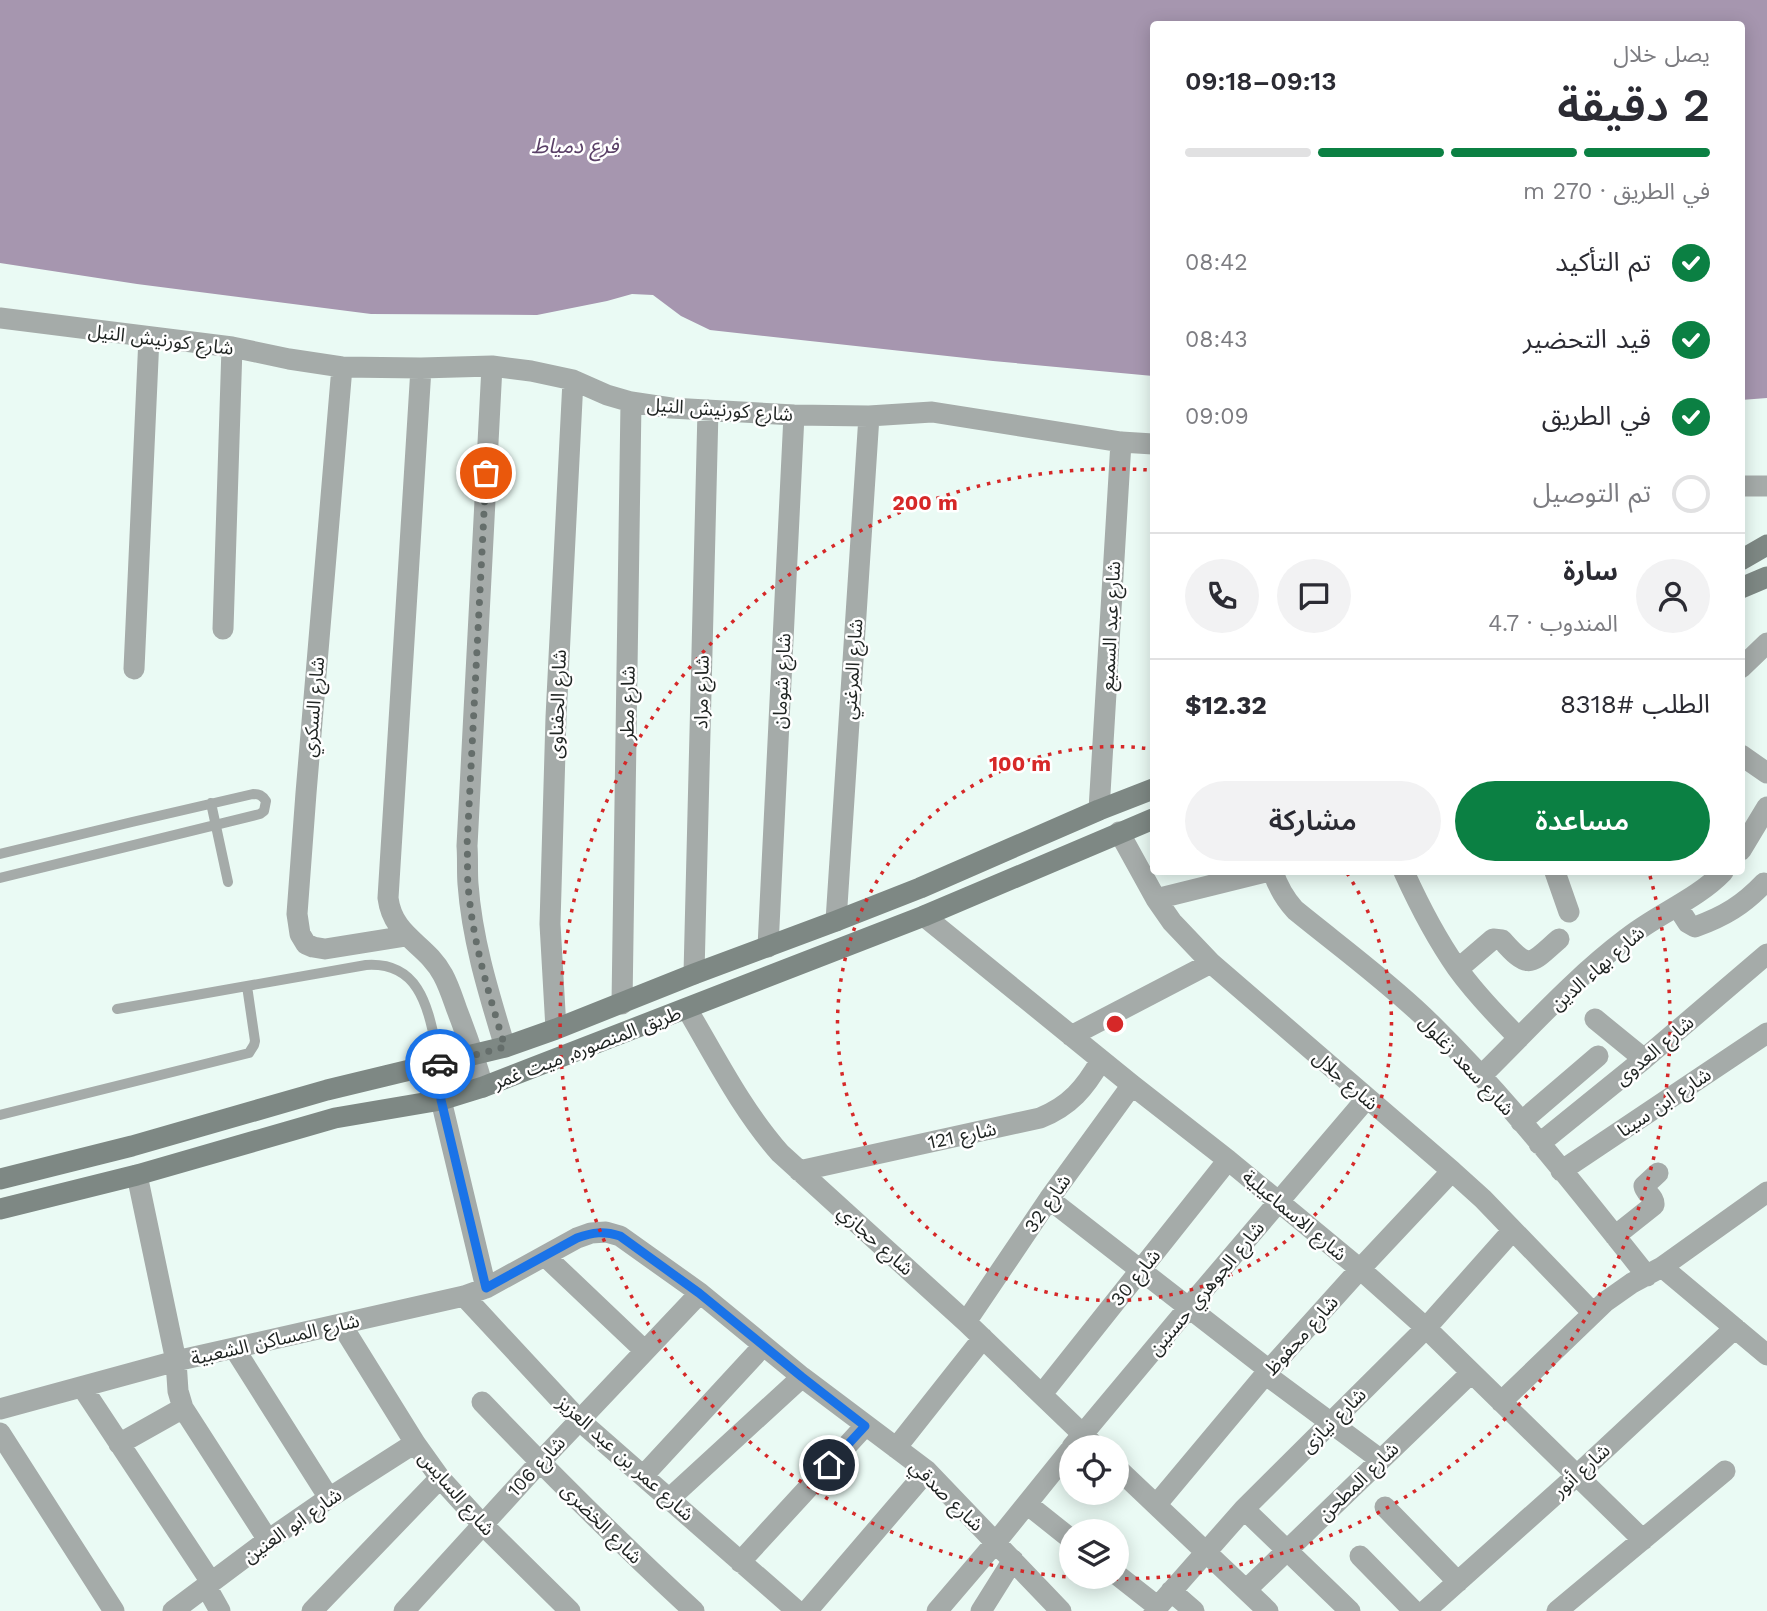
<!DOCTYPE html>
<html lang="ar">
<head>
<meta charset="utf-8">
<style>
  body { margin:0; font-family:"Work Sans","Noto Sans Arabic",sans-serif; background:#f2f2f3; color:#2b2b33; direction:rtl; height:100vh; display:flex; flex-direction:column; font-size:26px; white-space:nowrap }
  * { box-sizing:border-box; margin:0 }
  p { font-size:23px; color:#7c7c81 }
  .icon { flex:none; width:38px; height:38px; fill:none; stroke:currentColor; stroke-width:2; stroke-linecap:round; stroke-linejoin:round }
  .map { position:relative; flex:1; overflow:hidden; direction:ltr }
  .side { position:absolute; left:1150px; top:21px; width:595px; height:854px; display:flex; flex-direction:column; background:#fff; border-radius:7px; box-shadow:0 4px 18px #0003; direction:rtl }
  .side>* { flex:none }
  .fabs { position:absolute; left:1059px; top:1435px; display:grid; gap:14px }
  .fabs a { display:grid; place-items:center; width:70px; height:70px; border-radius:50%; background:#fff; box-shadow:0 4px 18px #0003; font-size:35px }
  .pin { position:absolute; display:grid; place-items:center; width:60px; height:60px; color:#fff; margin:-30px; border:4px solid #fff; border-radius:50%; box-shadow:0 2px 7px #0007 }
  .courier { position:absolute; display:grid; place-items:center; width:70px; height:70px; margin:-35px; border:5px solid #1a73e8; border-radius:50%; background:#fff; color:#222; box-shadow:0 2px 9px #0007 }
  .summary em { font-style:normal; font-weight:600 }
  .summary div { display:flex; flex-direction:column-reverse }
  .summary { display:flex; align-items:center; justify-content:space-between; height:119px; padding:0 35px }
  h1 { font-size:46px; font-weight:600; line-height:52px }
  .bar { display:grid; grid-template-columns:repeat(4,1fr); gap:10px 7px; align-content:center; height:84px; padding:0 35px }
  .bar i { height:9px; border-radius:5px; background:#e1e1e2 }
  .bar .active { background:#0b8043 }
  .bar p { grid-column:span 4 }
  .line { display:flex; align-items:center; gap:18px; padding:0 35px; border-top:2px solid #e1e1e2 }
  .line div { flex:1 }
  .round { display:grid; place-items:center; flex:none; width:74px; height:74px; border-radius:37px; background:#f2f2f3 }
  ol { padding:0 35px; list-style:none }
  li { display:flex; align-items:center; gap:21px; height:77px }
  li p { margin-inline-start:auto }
  li .icon { padding:7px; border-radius:50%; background:#0b8043; color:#fff; stroke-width:4 }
  li:last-child { color:#7c7c81 }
  li i { width:38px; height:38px; border:4px solid #e1e1e2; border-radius:50% }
  .cta { display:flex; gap:14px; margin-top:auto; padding:14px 35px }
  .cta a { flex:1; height:80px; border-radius:42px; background:#0b8043; color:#fff; font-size:28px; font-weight:600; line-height:80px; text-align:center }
  .cta a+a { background:#f2f2f3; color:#2b2b33 }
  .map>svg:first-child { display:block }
  .water { fill:#a696af }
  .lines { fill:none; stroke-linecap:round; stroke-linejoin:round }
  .service { stroke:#a5aba9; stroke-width:10 }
  .minor { stroke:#a5aba9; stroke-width:21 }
  .secondary { stroke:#7e8884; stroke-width:21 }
  .done { stroke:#656e6b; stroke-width:7; stroke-dasharray:0 12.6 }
  .route { stroke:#1a73e8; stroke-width:9 }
  .ring { fill:none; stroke:#d62828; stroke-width:3.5; stroke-dasharray:3.5 7 }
  .labels { text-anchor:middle; stroke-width:5; stroke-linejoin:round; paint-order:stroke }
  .street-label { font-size:19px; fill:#1e2321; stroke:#fff }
  .water-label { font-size:21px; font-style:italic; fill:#5a4067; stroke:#fff }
  .centre { fill:#d62828; stroke:#fff; stroke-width:3.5 }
  .ring-label { font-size:21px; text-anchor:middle; font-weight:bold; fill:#d62828; stroke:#fff; stroke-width:5; stroke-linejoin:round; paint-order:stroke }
</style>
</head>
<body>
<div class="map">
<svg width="1767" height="1611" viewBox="0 0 1767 1611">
  <rect width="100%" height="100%" fill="#eafaf4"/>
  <path class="water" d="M0 0H1767V398L1741 400V24H1153V376L993 361 710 330 681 316 653 295 632 294 607 301 537 315 371 314 137 284 0 263Z"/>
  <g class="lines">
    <path class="service" d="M211 803 228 882
      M0 854 132 822 253 794C259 794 262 795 266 801L264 811 260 814 0 878
      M117 1009 366 965C426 961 429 1019 440 1063
      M0 1115 249 1053 254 1045 255 1041 247 986"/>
    <path class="minor" d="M0 318 232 347 289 359 342 367 421 368 492 366 531 371 573 380 607 395 631 402 671 408 794 415 869 416 932 412 1121 442 1153 444
      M492 366 467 846C468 859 467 872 468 884 472 940 489 994 505 1047
      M342 367 306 793 297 914 300 934 306 944 313 947 325 949 406 936
      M421 368 388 898C393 937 426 943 443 975 449 986 453 999 457 1010 467 1036 476 1061 483 1087
      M1741 486H1767
      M223 629 232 347
      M1741 668 1767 643
      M134 669 149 337
      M1741 755 1767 773
      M1099 810 1121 442
      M1119 832 1156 899 1172 922 1211 963 1452 1171 1483 1199 1593 1313
      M1741 850 1767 807
      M1273 872C1278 887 1284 898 1295 910 1338 945 1383 978 1423 1016 1505 1095 1576 1187 1647 1276
      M1404 872C1419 905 1436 938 1457 968 1475 993 1497 1016 1519 1038
      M1555 872 1569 912
      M1156 899 1265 872
      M1677 906 1688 923 1695 927C1725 916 1743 905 1764 883
      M924 916 1132 1085 1228 1160 1360 1269 1426 1328 1643 1540
      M836 921 869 416
      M768 947 794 415
      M1458 969 1493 939 1502 940C1530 972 1531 963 1559 939
      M694 974 708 410
      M622 1004 631 402
      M687 1009C716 1058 742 1110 780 1153L966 1322 1096 1447
      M1595 1019 1644 1059
      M556 1029 550 924 556 717 573 380
      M1071 1036 1211 963
      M440 1063 441 1100 486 1288
      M1481 1076C1528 1030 1573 979 1626 939 1657 914 1696 900 1723 872
      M1521 1122 1598 1056
      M1539 1144 1644 1059 1767 954
      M799 1171 1040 1118C1070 1106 1085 1088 1101 1060
      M1561 1171 1767 1033
      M137 1175 176 1361 178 1391 183 1408 268 1540
      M1049 1199 1269 1370
      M1615 1236 1654 1205C1655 1197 1645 1193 1644 1186L1658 1173
      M545 1256 645 1351
      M1662 1267 1767 1355
      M464 1296 579 1420 797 1611
      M966 1322 1049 1199 1132 1085
      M341 1324 415 1443 440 1478 482 1524 570 1611
      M234 1348 329 1498
      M1265 1374 1381 1460
      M82 1387 211 1582
      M1042 1394 1228 1160
      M482 1402C551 1474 621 1544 694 1611
      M1501 1402 1605 1302 1632 1283 1662 1267 1767 1192
      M0 1409 176 1361 464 1296 486 1288 577 1238 591 1233 606 1232 620 1236 700 1293 802 1377 927 1471 1061 1611
      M0 1433 114 1611
      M119 1444 183 1408
      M1072 1447 1189 1307 1367 1098
      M896 1448 983 1338
      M1116 1467 1268 1611
      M643 1476 763 1346
      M669 1499 802 1377
      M1027 1504 1071 1539
      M1156 1505 1269 1370 1360 1269 1452 1171
      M1385 1507 1458 1582
      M1244 1509 1350 1611
      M1360 1556 1414 1611
      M740 1562 865 1426
      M1116 1574 1158 1607
      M206 1586 220 1611
      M1246 1590 1471 1373
      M1171 1591 1194 1611
      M173 1611 268 1540 329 1498 415 1443
      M312 1611 440 1478
      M404 1611 540 1462 700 1293
      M807 1611 927 1471
      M937 1611 996 1542 1071 1449
      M981 1611 1013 1560
      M1154 1611 1244 1509 1426 1328 1513 1230
      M1425 1611 1576 1476 1735 1328
      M1557 1611 1725 1471"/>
    <path class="secondary" d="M1741 560 1767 545
      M1741 588 1767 577
      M0 1179 132 1146 327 1090 505 1047 556 1029 694 974 836 921 920 888 1099 810 1153 789
      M0 1209 137 1175 335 1118 441 1100 483 1087 924 916 1153 819"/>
  </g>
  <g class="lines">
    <path class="done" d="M440 1064 505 1047C489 994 472 940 468 884 467 872 468 859 467 846L486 473"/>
    <path class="route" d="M440 1064 441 1100 486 1288 577 1238C593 1232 604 1231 620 1236L699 1293 802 1377 865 1426 829 1465"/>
  </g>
  <g class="ring">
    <path d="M1347 873A277 277 0 1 1 1151 749"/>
    <path d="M1650 876A555 555 0 1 1 1149 470"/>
  </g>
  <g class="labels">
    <g class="street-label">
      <text transform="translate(161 339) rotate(7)" y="7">شارع كورنيش النيل</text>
      <text transform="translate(720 409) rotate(4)" y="7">شارع كورنيش النيل</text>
      <text transform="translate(1110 626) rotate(-87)" y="7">شارع عبد السميع</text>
      <text transform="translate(852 669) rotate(-86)" y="7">شارع المرغني</text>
      <text transform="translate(781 681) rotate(-87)" y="7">شارع شومان</text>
      <text transform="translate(701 692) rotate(-89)" y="7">شارع مراد</text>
      <text transform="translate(627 703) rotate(-89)" y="7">شارع مطر</text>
      <text transform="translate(557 704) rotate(-88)" y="7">شارع الحفناوى</text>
      <text transform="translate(313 707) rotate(-85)" y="7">شارع السكري</text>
      <text transform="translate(1597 968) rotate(-41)" y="7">شارع بهاء الدين</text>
      <text transform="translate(587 1047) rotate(-21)" y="7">طريق المنصوره, ميت غمر</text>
      <text transform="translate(1654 1050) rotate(-40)" y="7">شارع العدوى</text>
      <text transform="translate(1467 1065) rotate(47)" y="7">شارع سعد زغلول</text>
      <text transform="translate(1346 1080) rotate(41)" y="7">شارع جلال</text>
      <text transform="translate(1664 1102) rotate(-34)" y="7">شارع ابن سينا</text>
      <text transform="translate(962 1135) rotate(-12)" y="7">شارع 121</text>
      <text transform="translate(1047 1203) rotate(-55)" y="7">شارع 32</text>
      <text transform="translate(1295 1215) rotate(40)" y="7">شارع الاسماعيلية</text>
      <text transform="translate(876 1240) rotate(42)" y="7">شارع حجازي</text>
      <text transform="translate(1135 1277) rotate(-51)" y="7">شارع 30</text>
      <text transform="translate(1206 1288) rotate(-50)" y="7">شارع الجوهري حسنين</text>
      <text transform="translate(1301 1335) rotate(-48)" y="7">شارع محفوظ</text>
      <text transform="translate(275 1339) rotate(-13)" y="7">شارع المساكن الشعبية</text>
      <text transform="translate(1333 1420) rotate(-45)" y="7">شارع نيازى</text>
      <text transform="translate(626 1458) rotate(42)" y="7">شارع عمر بن عبد العزيز</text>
      <text transform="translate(536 1466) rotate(-47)" y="7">شارع 106</text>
      <text transform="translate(1581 1470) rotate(-42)" y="7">شارع أنور</text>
      <text transform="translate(1358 1481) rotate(-44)" y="7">شارع المطحن</text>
      <text transform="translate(457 1493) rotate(49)" y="7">شارع السايس</text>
      <text transform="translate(947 1495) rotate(44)" y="7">شارع صدقي</text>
      <text transform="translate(602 1523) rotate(45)" y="7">شارع الخضرى</text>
      <text transform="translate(292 1525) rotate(-35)" y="7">شارع ابو العنين</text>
    </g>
    <g class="water-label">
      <text x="575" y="153">فرع دمياط</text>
    </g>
  </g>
  <circle cx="1115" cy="1024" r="10" class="centre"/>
  <g class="ring-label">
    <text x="925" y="510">200 m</text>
    <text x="1020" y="771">100 m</text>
  </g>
</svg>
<div class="fabs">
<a><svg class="icon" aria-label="locate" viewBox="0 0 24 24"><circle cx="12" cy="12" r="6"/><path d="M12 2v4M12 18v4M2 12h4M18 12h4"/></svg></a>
<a><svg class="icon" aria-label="layers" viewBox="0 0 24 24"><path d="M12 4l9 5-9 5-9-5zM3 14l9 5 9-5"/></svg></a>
</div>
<div class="pin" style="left:486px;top:473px;background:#ea580c"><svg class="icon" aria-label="bag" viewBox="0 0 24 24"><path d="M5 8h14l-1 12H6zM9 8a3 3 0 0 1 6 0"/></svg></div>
<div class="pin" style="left:829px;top:1465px;background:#1f2937"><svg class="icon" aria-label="home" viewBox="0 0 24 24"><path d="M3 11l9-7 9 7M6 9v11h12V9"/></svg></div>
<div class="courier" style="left:440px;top:1064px"><svg class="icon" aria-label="car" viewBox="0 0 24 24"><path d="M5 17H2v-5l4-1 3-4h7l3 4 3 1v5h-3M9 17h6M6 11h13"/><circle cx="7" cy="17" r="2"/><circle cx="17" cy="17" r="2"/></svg></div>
<section class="side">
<div class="summary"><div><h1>2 دقيقة</h1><p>يصل خلال</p></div><em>09:13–09:18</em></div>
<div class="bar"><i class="active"></i><i class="active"></i><i class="active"></i><i></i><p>في الطريق · 270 m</p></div>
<ol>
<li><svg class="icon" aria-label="check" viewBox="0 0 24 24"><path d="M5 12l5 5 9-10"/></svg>تم التأكيد<p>08:42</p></li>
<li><svg class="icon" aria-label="check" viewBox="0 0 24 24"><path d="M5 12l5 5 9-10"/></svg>قيد التحضير<p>08:43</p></li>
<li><svg class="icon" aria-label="check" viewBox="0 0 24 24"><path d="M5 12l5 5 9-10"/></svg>في الطريق<p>09:09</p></li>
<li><i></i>تم التوصيل</li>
</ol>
<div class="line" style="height:126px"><a class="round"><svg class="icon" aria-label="person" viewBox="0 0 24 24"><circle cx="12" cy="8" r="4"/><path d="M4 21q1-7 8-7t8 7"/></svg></a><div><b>سارة</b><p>المندوب · 4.7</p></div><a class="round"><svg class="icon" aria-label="chat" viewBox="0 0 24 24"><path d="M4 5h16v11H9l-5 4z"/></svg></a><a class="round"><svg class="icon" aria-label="phone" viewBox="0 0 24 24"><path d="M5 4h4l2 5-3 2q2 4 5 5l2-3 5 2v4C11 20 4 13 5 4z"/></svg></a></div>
<div class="line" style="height:91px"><div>الطلب #8318</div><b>$12.32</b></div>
<div class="cta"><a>مساعدة</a><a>مشاركة</a></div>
</section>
</div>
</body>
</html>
